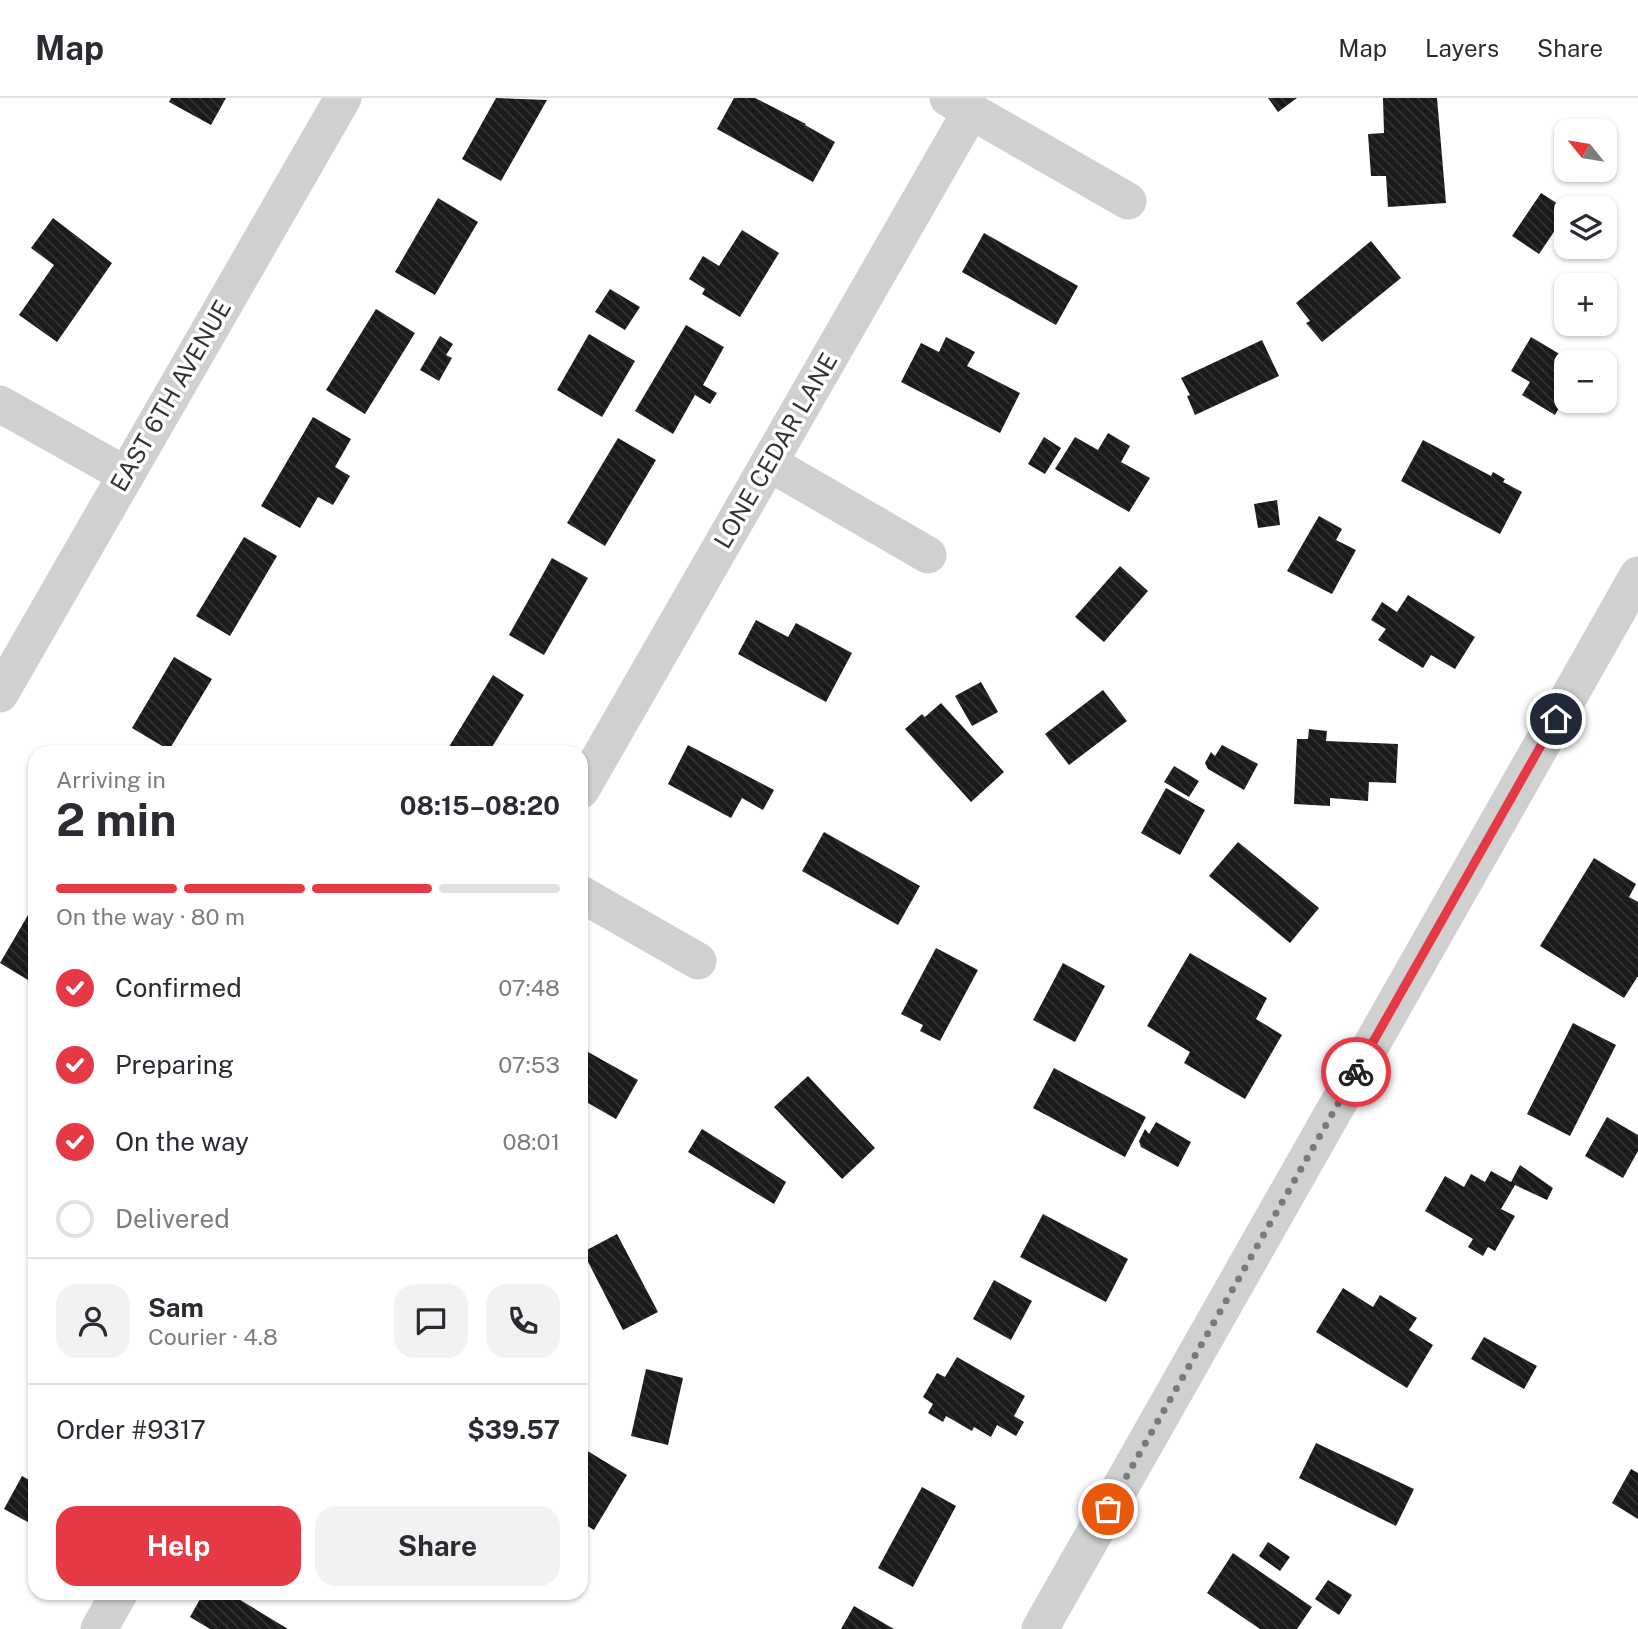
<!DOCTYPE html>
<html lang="en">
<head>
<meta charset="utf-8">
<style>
  body { margin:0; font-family:"Public Sans",sans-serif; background:#f2f2f3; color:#2b2b33; height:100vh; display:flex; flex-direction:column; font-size:26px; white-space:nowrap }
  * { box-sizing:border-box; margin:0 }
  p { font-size:23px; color:#7c7c81 }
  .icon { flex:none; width:38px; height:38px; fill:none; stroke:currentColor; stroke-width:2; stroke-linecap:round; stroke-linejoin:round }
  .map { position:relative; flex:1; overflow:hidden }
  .drawer { position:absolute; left:28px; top:648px; width:560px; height:854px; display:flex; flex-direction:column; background:#fff; border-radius:21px; box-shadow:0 2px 5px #0004 }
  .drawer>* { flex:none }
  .needle { width:46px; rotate:300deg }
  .buttons { position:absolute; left:1554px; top:21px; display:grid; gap:14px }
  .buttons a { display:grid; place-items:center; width:63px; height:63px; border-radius:14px; background:#fff; box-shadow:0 2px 5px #0004; font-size:35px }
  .pin { position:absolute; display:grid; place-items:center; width:60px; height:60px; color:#fff; margin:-30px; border:4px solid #fff; border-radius:50%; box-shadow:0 2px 7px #0007 }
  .courier { position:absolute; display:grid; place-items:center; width:70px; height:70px; margin:-35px; border:5px solid #e63946; border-radius:50%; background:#fff; color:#222; box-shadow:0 2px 9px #0007 }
  .summary em { font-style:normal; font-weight:700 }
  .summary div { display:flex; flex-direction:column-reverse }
  .summary { display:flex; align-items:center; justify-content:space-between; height:119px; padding:0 28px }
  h1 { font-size:46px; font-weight:700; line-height:52px }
  .bar { display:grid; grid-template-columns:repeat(4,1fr); gap:10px 7px; align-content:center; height:84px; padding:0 28px }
  .bar i { height:9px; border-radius:5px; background:#e1e1e2 }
  .bar .on { background:#e63946 }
  .bar p { grid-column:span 4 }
  .line { display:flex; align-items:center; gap:18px; padding:0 28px; border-top:2px solid #e1e1e2 }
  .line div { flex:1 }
  .round { display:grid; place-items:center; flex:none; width:74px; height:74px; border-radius:21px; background:#f2f2f3 }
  ol { padding:0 28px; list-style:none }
  li { display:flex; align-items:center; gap:21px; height:77px }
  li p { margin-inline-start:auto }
  li .icon { padding:7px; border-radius:50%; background:#e63946; color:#fff; stroke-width:4 }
  li:last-child { color:#7c7c81 }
  li i { width:38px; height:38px; border:4px solid #e1e1e2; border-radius:50% }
  .button { display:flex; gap:14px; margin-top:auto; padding:14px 28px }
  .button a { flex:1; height:80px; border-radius:21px; background:#e63946; color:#fff; font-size:28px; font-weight:700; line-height:80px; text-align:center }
  .button a+a { background:#f2f2f3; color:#2b2b33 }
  header { display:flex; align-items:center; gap:42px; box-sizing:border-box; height:98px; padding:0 35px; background:#fff; border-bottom:2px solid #e1e1e2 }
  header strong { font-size:33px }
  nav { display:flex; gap:38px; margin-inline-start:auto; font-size:24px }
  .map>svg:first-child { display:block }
  .building { fill:url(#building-back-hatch) }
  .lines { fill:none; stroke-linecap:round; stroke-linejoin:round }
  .street { stroke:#d0d0d0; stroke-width:37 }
  .done { stroke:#7a7a7a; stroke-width:7; stroke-dasharray:0 12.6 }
  .route { stroke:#e63946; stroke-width:9 }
  .labels { text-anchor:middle; stroke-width:7; stroke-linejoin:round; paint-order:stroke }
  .street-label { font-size:24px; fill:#333; stroke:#fff }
</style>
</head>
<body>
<header>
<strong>Map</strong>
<nav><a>Map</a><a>Layers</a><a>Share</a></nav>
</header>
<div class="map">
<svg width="1638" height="1531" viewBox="0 0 1638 1531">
  <defs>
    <pattern id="building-back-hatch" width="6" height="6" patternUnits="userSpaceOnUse" patternTransform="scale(1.75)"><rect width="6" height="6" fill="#1a1a1a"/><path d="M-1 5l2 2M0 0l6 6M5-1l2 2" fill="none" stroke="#333"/></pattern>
  </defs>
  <rect width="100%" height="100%" fill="#fff"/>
  <path class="building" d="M171 0H226L211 27 169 4Z
    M496 0 547 2 501 83 462 61Z
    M734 0H755L806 26 805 27 835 44 813 84 717 31Z
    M1268 0H1297L1278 14Z
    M1383 0H1437L1446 105 1388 109 1386 78H1371L1368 36 1384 35Z
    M1541 95 1566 111V116L1539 156 1512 138Z
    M438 100 478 124 435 197 395 174Z
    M53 120 112 165 57 244 19 217 54 167 31 150Z
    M742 132 779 155 740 219 702 196 705 191 689 181 703 158 719 168Z
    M984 135 1078 188 1056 227 962 174Z
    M1371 143 1401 180 1322 244 1306 225 1310 223 1296 205Z
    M610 191 640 209 625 232 595 214Z
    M376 211 415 235 365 316 326 292Z
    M686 227 724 249 703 287 717 295 710 306 695 297 673 336 635 313Z
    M589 236 635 263 602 319 557 292Z
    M440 238 453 246 446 257 452 260 439 283 420 272Z
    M946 239 975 254 967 268 1020 295 1000 335 901 284 921 245 939 254Z
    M1531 239 1573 264H1566V303H1578L1574 310 1563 303 1555 317 1522 297 1530 284 1511 273Z
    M1262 242 1279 278 1195 317 1187 298 1190 297 1181 280Z
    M313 319 351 341 335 369 350 378 333 407 318 399 300 430 261 408Z
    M1108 335 1130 348 1121 364 1150 380 1129 414 1055 371 1075 339 1098 352Z
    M1044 339 1061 350 1045 376 1028 366Z
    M618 340 656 362 605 448 567 425Z
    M1423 342 1491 378 1493 374 1505 381 1503 384 1522 394 1500 436 1401 383Z
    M1277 402 1280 427 1258 430 1254 406Z
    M1319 418 1342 431 1336 442 1356 452 1332 496 1287 473Z
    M244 439 277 458 230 538 196 518Z
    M552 460 588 480 544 557 509 537Z
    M1120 468 1148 493 1104 544 1075 519Z
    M1408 497 1475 539 1455 571 1431 557 1423 570 1378 542 1386 531 1371 522 1382 504 1397 514Z
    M756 522 788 539 796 525 852 555 826 604 738 556Z
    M174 559 212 581 169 652 132 630Z
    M493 577 524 597 489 654H451L447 652Z
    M981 584 998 614 972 628 955 598Z
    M1103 592 1127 623 1069 667 1045 636Z
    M941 605 1004 674 971 704 905 631 922 616 925 619Z
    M1309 631 1327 633 1326 643 1398 646 1396 685 1369 684 1368 703 1330 700V708L1294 706 1297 641H1308Z
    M688 647 774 692 763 712 742 700 731 720 668 686Z
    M1222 647 1258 666 1244 692 1208 671 1205 665 1211 654 1215 658Z
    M1174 668 1199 683 1189 699 1164 684Z
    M1166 690 1205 712 1180 757 1141 735Z
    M824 734 920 788 898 827 802 773Z
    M1238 744 1319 810 1290 845 1209 778Z
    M1594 760 1636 786 1629 799 1638 804V878L1624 900 1540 848Z
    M35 805V881L33 885 0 865Z
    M936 850 978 872 940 943 920 933 923 927 901 916Z
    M1190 855 1267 900 1256 921 1282 937 1245 1001 1184 965 1190 954 1147 928Z
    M1063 865 1105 888 1075 944 1033 922Z
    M1573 925 1616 947 1570 1038 1527 1016Z
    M581 950 638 982 616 1021 581 1001Z
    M1054 970 1146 1019 1125 1059 1033 1010Z
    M808 978 875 1050 842 1081 774 1009Z
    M1607 1019 1638 1037V1053L1623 1080 1585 1058Z
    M1156 1024 1191 1044 1178 1069 1141 1049 1139 1043 1145 1031 1149 1036Z
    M702 1031 786 1084 774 1106 688 1054Z
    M1520 1067 1553 1090 1547 1102 1515 1087 1501 1111 1515 1118 1495 1153 1488 1149 1483 1158 1468 1149 1473 1141 1425 1113 1445 1078 1464 1089 1471 1076 1485 1084 1491 1073 1511 1084Z
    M1043 1116 1128 1161 1106 1204 1020 1159Z
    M617 1136 658 1214 623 1232 583 1154Z
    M994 1182 1032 1203 1011 1242 973 1221Z
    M1343 1190 1373 1209 1380 1197 1417 1220 1409 1232 1433 1247 1407 1290 1316 1234Z
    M1484 1239 1537 1268 1524 1291 1471 1261Z
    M957 1259 1025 1298 1014 1318 1024 1324 1016 1338 997 1327 991 1339 974 1329 972 1333 946 1318 943 1324 928 1315 933 1306 923 1299 937 1275 945 1279Z
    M646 1271 683 1280 668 1347 631 1338Z
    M1316 1345 1414 1391 1396 1428 1299 1380Z
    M581 1349 627 1377 594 1432 581 1424Z
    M1631 1371 1638 1375V1421L1612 1405Z
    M22 1378 35 1385V1428L4 1411Z
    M922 1389 956 1408 913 1489 878 1470Z
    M1268 1444 1290 1459 1280 1473 1259 1458Z
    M1233 1455 1312 1509 1297 1531H1260L1207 1495Z
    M1328 1482 1352 1497 1339 1517 1315 1501Z
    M204 1494H227L288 1531H210L190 1519Z
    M854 1508 894 1531H841Z"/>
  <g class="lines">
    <path class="street" d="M948 0 1128 103
      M0 306 126 377
      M769 365 928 457
      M0 596 343 0
      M581 692 971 13
      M581 796 698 863
      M99 1531 120 1494
      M1040 1531 1638 477"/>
  </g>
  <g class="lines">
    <path class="done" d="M1108 1411 1356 974"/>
    <path class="route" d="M1356 974 1556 621"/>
  </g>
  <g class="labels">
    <g class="street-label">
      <text transform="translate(171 298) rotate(-60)" y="8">EAST 6TH AVENUE</text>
      <text transform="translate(776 353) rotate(-60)" y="8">LONE CEDAR LANE</text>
    </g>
  </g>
</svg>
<div class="buttons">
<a><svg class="needle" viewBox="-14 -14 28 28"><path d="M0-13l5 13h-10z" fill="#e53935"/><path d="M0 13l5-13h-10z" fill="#7c7c81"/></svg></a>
<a><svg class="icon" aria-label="layers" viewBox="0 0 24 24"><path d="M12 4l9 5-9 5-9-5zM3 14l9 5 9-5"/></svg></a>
<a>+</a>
<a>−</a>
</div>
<div class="pin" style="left:1108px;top:1411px;background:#ea580c"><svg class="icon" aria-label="bag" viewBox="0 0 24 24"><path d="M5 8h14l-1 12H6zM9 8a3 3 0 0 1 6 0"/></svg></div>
<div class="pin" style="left:1556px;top:621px;background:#1f2937"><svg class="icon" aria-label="home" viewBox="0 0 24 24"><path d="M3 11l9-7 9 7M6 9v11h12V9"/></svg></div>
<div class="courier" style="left:1356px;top:974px"><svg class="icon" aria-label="bike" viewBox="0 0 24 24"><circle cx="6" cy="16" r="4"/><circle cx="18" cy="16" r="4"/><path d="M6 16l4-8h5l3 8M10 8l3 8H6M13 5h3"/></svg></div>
<section class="drawer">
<div class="summary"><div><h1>2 min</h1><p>Arriving in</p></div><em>08:15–08:20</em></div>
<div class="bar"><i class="on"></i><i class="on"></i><i class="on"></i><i></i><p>On the way · 80 m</p></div>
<ol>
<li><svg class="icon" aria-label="check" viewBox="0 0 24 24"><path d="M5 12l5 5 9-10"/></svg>Confirmed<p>07:48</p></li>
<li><svg class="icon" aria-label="check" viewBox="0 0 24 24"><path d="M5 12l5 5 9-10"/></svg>Preparing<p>07:53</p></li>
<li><svg class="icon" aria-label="check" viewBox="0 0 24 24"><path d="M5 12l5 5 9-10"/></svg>On the way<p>08:01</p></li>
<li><i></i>Delivered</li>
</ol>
<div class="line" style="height:126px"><a class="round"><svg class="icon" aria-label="person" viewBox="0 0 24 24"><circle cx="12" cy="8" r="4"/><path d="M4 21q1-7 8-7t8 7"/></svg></a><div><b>Sam</b><p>Courier · 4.8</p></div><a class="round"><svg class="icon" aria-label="chat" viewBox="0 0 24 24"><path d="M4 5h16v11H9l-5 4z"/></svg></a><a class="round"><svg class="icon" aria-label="phone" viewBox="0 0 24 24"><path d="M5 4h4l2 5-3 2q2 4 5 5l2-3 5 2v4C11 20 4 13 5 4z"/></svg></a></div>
<div class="line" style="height:91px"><div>Order #9317</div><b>$39.57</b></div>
<div class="button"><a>Help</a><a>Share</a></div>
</section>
</div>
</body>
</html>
